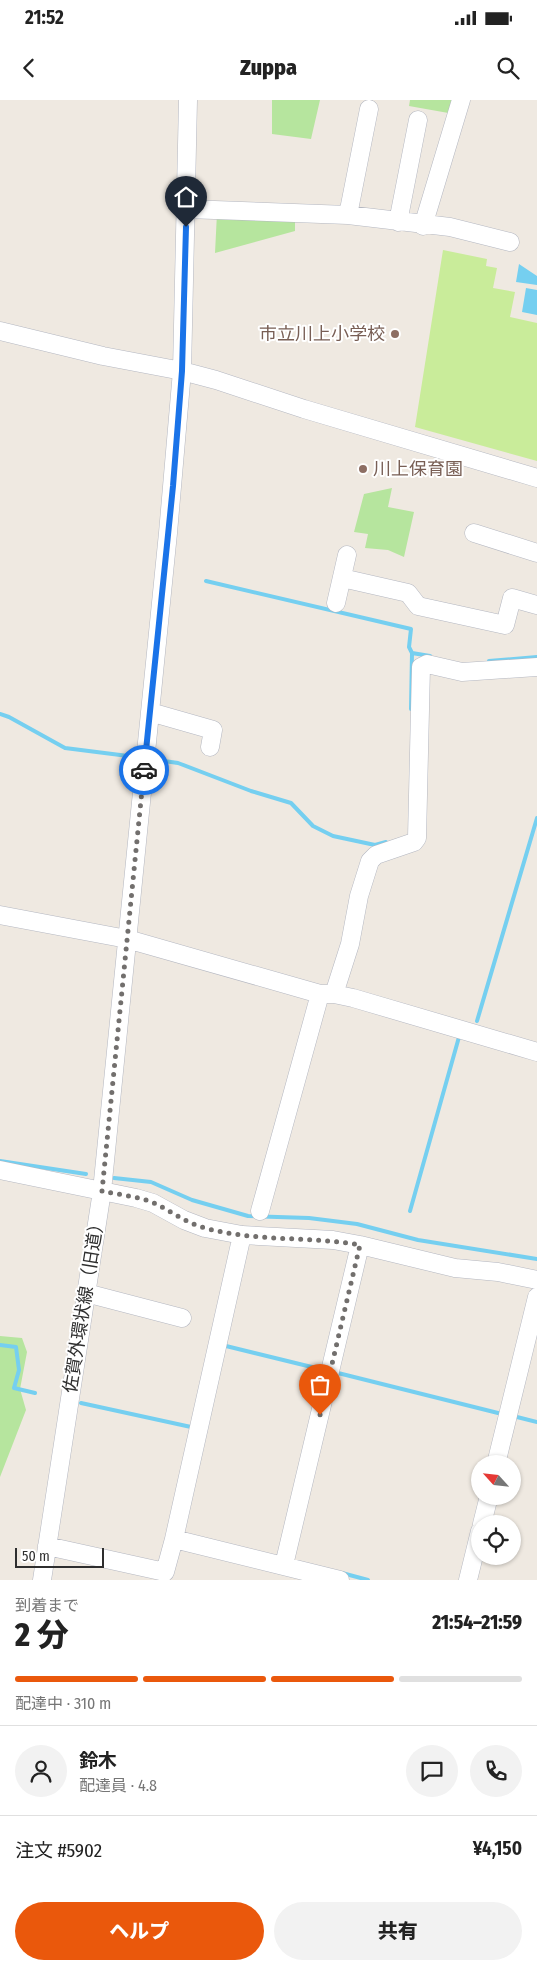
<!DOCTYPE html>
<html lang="ja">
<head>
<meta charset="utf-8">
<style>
  body { margin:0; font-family:"Fira Sans Condensed","Noto Sans JP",sans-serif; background:#f2f2f2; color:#222; height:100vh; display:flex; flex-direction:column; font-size:19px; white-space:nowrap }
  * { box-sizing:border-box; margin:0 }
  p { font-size:16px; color:#767676 }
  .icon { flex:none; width:28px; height:28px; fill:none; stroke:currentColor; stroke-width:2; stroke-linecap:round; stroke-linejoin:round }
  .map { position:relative; height:1480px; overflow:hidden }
  .details { display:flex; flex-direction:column; background:#fff; flex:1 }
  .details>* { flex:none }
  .needle { width:32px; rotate:297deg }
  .tools { position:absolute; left:471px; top:1355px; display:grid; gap:10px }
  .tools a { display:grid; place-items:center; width:50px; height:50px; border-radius:50%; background:#fff; box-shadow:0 1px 4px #0004; font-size:25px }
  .scale { position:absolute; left:15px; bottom:12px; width:89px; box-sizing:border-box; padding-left:5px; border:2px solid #2e2e2e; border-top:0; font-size:14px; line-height:18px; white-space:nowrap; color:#2e2e2e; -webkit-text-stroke:4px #fff; paint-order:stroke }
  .pin { position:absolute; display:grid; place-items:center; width:42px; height:42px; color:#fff; margin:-51px -21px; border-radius:50% 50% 50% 0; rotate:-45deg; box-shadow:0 0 5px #0007 }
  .pin .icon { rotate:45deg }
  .courier { position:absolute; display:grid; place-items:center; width:50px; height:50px; margin:-25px; border:4px solid #1a73e8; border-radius:50%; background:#fff; color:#222; box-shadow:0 1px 6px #0007 }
  .headline em { font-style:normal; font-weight:800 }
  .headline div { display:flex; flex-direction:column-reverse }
  .headline { display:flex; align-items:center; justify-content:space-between; height:85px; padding:0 15px }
  h1 { font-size:32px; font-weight:800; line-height:38px }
  .bar { display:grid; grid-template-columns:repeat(4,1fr); gap:8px 5px; align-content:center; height:60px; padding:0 15px }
  .bar i { height:6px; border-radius:4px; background:#e0e0e0 }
  .bar .current { background:#ea580c }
  .bar p { grid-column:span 4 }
  .line { display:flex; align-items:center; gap:12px; padding:0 15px; border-top:1px solid #e0e0e0 }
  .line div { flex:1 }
  .round { display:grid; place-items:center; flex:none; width:52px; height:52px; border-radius:26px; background:#f2f2f2 }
  .cta { display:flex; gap:10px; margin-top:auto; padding:10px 15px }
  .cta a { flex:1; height:58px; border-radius:30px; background:#ea580c; color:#fff; font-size:20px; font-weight:800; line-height:58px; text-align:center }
  .cta a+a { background:#f2f2f2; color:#222 }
  .status { display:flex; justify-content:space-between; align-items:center; height:35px; padding:0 25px; background:#fff; direction:ltr }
  .status svg { height:14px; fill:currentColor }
  header { display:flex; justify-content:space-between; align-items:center; height:65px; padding:0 15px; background:#fff; font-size:22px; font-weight:800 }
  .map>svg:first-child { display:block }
  .green { fill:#b6e59e }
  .pitch { fill:#c9ec9a }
  .water { fill:#75cff0 }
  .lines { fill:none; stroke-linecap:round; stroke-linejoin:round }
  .stream { stroke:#75cff0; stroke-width:4 }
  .minor-casing { stroke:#b4b7c1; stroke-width:19 }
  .minor { stroke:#fff; stroke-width:18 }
  .done { stroke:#726f6d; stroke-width:5; stroke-dasharray:0 9 }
  .route { stroke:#1a73e8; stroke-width:6 }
  .education-dot { fill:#8d6e63; stroke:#fff; stroke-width:2 }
  .labels { text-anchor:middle; stroke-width:4; stroke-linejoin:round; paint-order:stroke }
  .education-label { font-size:18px; fill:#785e54; stroke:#fff; text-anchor:end }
  .street-label { font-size:18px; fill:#2e2e2e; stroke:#fff }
</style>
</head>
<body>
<div class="status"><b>21:52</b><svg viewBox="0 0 49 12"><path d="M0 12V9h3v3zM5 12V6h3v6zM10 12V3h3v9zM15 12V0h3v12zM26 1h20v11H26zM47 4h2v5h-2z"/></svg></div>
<header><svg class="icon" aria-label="back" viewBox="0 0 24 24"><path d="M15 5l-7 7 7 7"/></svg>Zuppa<svg class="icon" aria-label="search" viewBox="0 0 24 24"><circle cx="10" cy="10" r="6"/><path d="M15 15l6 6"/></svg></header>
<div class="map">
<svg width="537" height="1480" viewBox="0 0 537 1480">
  <rect width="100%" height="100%" fill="#efe9e1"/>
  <path class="green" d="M272 0H320L311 39 272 34Z
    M410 0H457L454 14 409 6Z
    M217 113 295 117V131L215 153Z
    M392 388 388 407 414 412 404 457 388 450 365 448 368 434 354 432 364 394Z
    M0 1236 22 1238 27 1252 20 1289 26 1310 0 1377Z"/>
  <path class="pitch" d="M443 150 487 159 486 166 497 168 493 188 515 192 510 217 537 223V361L415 327Z"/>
  <path class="water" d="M519 164 537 176V185L516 182Z
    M526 188 537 190V215L522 212Z"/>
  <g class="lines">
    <path class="stream" d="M206 481 411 529 409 547 412 553
      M489 561 537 557
      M411 609 412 553 430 556
      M0 614 9 617 65 648 136 657
      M157 660 178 663 251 691 291 703 313 726 333 736 375 745 386 742
      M477 921 537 718
      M0 1061 86 1074
      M114 1078 151 1082 192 1100 248 1116 309 1118 357 1124 418 1140 537 1159
      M410 1111 459 937
      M0 1245 16 1247 19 1270 14 1288 35 1293
      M226 1246 324 1270
      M338 1273 502 1314
      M81 1303 191 1327
      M517 1317 537 1322
      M342 1473 368 1480"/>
    <defs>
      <path id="minor" d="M187 109 348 115 450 127 510 142
        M348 115 369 9
        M398 122 418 20
        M423 126 461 0
        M0 231 103 256 182 271 216 280 304 309 537 378
        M474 433 537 453
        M342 478 408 493 418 506 505 525 512 498 537 505
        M336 503 347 455
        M150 612 213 630 210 647
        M0 815 127 839 320 894H334L353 898 537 952
        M334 894 350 844 359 796 370 761 376 755 414 742 417 738 421 567 427 564 462 572 537 567
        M0 1070 136 1098 153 1103 184 1120 205 1128 242 1135 333 1140 360 1145 455 1168 498 1172 537 1180
        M260 1111 320 894
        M86 1193 182 1218
        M496 1364 537 1197
        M482 1424 489 1396
        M174 1439 242 1135
        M47 1446 165 1472 174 1439 340 1480
        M284 1465 360 1145
        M42 1480 102 1091 168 433 182 271 188 0
        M468 1480 480 1431"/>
    </defs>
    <use href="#minor" class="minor-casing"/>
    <use href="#minor" class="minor"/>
  </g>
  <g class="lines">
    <path class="done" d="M144 670 102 1091C119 1095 138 1096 154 1103 171 1111 186 1123 205 1128 256 1142 309 1136 360 1145L320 1315"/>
    <path class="route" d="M144 670 173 386 182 271 186 127"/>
  </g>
  <g class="education-dot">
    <circle cx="395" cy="234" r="5"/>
    <circle cx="363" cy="369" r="5"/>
  </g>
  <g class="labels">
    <g class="education-label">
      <text x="385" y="240">市立川上小学校</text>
      <text x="373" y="375" text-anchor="start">川上保育園</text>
    </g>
    <g class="street-label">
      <text transform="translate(84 1204) rotate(-81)" y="6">佐賀外環状線（旧道）</text>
    </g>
  </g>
</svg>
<div class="tools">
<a><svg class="needle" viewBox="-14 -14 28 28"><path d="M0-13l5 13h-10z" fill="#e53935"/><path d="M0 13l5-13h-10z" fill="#767676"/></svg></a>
<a><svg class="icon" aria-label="locate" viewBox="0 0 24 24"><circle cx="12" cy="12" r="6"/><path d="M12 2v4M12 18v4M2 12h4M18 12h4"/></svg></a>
</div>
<div class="scale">50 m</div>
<div class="pin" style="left:320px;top:1315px;background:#ea580c"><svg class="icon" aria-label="bag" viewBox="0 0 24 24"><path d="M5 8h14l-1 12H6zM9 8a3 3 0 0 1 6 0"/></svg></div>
<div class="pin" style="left:186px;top:127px;background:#1f2937"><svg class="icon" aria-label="home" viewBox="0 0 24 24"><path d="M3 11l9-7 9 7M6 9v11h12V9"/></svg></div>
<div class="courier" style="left:144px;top:670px"><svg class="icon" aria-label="car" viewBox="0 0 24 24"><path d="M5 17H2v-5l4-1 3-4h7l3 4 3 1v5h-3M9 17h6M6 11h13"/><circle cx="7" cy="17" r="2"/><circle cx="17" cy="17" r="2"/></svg></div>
</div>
<section class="details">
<div class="headline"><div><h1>2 分</h1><p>到着まで</p></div><em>21:54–21:59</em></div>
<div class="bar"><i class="current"></i><i class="current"></i><i class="current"></i><i></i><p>配達中 · 310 m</p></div>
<div class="line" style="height:90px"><a class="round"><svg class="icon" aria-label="person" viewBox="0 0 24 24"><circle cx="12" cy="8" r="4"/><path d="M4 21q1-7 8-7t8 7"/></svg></a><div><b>鈴木</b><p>配達員 · 4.8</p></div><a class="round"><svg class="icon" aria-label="chat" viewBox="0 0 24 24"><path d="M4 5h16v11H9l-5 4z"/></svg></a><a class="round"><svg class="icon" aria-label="phone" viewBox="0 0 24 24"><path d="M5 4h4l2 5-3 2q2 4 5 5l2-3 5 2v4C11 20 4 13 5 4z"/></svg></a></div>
<div class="line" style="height:65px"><div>注文 #5902</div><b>¥4,150</b></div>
<div class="cta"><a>ヘルプ</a><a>共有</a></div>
</section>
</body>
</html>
